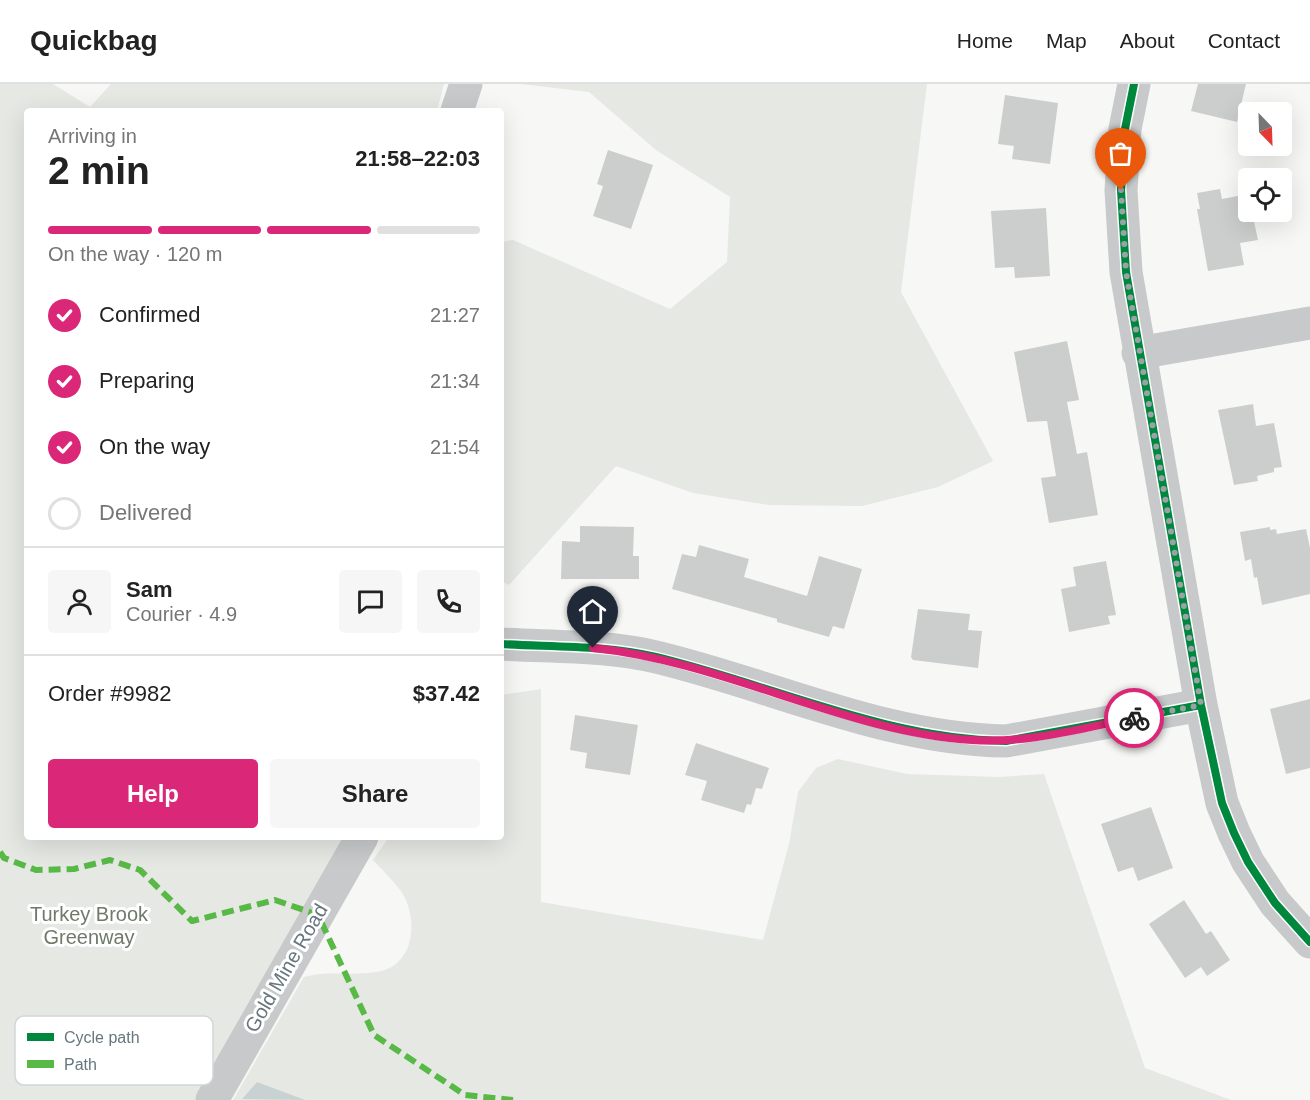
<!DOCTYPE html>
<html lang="en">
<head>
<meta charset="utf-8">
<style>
  body { margin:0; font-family:Helvetica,sans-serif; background:#f6f6f6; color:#222; height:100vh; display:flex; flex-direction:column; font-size:22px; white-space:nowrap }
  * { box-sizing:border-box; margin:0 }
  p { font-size:20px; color:#767676 }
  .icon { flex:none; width:33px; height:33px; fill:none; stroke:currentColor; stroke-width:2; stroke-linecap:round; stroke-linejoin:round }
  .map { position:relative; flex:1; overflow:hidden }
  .side { position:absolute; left:24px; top:24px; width:480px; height:732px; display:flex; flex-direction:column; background:#fff; border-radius:6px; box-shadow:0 6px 24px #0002 }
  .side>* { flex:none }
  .needle { width:39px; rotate:157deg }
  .tools { position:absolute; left:1238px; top:18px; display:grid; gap:12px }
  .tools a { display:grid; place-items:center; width:54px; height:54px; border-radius:6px; background:#fff; box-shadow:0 6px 24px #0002; font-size:30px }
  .pin { position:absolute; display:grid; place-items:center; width:51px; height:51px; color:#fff; margin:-62px -26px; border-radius:50% 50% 50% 0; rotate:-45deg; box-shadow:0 0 6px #0007 }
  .pin .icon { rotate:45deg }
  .courier { position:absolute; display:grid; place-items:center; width:60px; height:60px; margin:-30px; border:4px solid #db2777; border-radius:50%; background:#fff; color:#222; box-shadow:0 2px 8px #0007 }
  .summary em { font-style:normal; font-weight:600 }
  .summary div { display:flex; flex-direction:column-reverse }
  .summary { display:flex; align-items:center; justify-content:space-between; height:102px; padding:0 24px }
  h1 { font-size:39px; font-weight:600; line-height:45px }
  .bar { display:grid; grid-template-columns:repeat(4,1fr); gap:9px 6px; align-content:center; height:72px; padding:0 24px }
  .bar i { height:8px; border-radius:4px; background:#e0e0e0 }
  .bar .selected { background:#db2777 }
  .bar p { grid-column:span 4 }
  .line { display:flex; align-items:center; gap:15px; padding:0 24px; border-top:2px solid #e0e0e0 }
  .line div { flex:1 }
  .round { display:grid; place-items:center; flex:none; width:63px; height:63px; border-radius:6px; background:#f6f6f6 }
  ol { padding:0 24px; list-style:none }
  li { display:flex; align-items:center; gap:18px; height:66px }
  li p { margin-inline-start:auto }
  li .icon { padding:6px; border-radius:50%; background:#db2777; color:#fff; stroke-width:4 }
  li:last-child { color:#767676 }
  li i { width:33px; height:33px; border:3px solid #e0e0e0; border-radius:50% }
  .cta { display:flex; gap:12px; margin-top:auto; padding:12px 24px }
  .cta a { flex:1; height:69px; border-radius:6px; background:#db2777; color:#fff; font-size:24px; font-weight:600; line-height:69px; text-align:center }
  .cta a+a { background:#f6f6f6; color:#222 }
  header { display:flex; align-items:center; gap:36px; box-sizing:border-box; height:84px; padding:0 30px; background:#fff; border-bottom:2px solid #e0e0e0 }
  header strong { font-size:28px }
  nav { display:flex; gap:33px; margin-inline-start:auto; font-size:21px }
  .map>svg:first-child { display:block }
  .green { fill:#e6e8e4 }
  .water { fill:#c9d2d3 }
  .building { fill:#cccece }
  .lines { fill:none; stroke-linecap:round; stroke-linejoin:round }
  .minor { stroke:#c7c9ca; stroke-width:33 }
  .quiet { stroke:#58b947; stroke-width:6; stroke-dasharray:12 6; stroke-linecap:butt }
  .cycleway-casing { stroke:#fff; stroke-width:11 }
  .cycleway { stroke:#00873e; stroke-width:8 }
  .done { stroke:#99a3a7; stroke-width:6; stroke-dasharray:0 10.8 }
  .route { stroke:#db2777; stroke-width:8 }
  .labels { text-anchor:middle; stroke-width:6; stroke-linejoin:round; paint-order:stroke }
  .park-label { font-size:20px; fill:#6f7a68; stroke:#fff }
  .street-label { font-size:20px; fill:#66767d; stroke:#fff }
  .key { fill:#fff; stroke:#d1d6d8; stroke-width:1.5 }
  .key-label { font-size:16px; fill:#66767d }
</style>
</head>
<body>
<header>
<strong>Quickbag</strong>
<nav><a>Home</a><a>Map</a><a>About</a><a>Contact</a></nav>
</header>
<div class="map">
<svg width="1310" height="1016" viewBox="0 0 1310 1016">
  <rect width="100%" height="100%" fill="#f7f7f6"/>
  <path class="green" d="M0 0H53L90 23 111 0H444L437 27H27V753H345L195 1016H0Z
    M521 0H927L901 208 993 377 938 403 862 422 769 421 693 409 616 382 509 501 501 497V158L513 156 670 225 727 178 730 113 656 66 589 8Z
    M541 605V818L763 856 789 760 798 708 816 684 838 675 907 690 999 693 1044 690 1145 984 1231 1016H233L304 893C332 886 352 893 381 887 416 879 418 832 401 807 393 796 382 786 373 776L389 753H501V611Z"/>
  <path class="water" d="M257 998 305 1016 242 1015Z"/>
  <path class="building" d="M1198 0H1246L1237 38 1191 27Z
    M1005 11 1058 19 1050 80 1012 75 1014 62 998 60Z
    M608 66 653 81 631 145 593 132 603 102 597 100Z
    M1220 105 1222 115 1248 110V128H1252L1258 156 1240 159 1244 181 1208 187 1197 125H1200L1197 109Z
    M1046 124 1050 192 1015 194 1014 183 995 184 991 127Z
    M1067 257 1079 316 1067 318 1077 370 1087 368 1098 431 1049 439 1041 394 1056 392 1047 337 1027 338 1014 268Z
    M1253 320 1256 342 1274 339 1282 383 1274 384V388L1257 392 1258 397 1234 401 1218 326Z
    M580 442 634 443 633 472H639V495H561L562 457 580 458Z
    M1270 443V446L1276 445 1277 450 1306 445 1310 464V510L1262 521 1257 493 1254 494 1251 475 1245 477 1240 448Z
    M699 461 749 475 744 493 807 512 819 472 862 485 844 545 833 542 829 553 777 538V535L672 505 682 470 696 473Z
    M1106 477 1116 531 1108 532 1110 540 1069 548 1061 505 1076 502 1073 483Z
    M918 525 970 530 968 546 982 547 978 584 913 576 911 573Z
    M1310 615V684L1286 690 1270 625Z
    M575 631 638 641 630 691 585 684 587 669 570 666Z
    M696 659 769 684 762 705 756 704 751 721 747 720 744 729 701 716 707 697 685 691Z
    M1151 723 1173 784 1138 797 1133 783 1118 788 1101 740Z
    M1184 816 1206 850 1211 847 1230 876 1207 892 1201 883 1185 894 1149 840Z"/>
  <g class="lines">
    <path class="minor" d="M1134 0 1125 45 1121 106 1126 188 1201 621 1222 719 1234 749 1248 778 1275 819 1310 858
      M457 27 466 0
      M1138 269 1310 239
      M501 560C552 563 606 561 656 573 773 601 884 655 1006 657L1201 621
      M212 1016 362 753"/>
    <path class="quiet" d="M0 768 4 774 36 786 74 785 110 776 140 786 192 837 275 816 318 831 374 951 465 1011 513 1016"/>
    <defs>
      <path id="cycleway" d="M1134 0 1125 45 1121 106 1126 188 1201 621 1222 719 1234 749 1248 778 1275 819 1310 858
        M501 560C552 563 606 561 656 573 773 601 884 655 1006 657L1201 621"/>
    </defs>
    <use href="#cycleway" class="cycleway-casing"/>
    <use href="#cycleway" class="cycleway"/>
  </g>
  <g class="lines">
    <path class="done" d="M1121 106 1126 188 1201 621 1134 634"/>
    <path class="route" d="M593 564C723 577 845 648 972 656 1026 660 1082 644 1134 634"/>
  </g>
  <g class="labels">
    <g class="park-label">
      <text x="89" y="837">Turkey Brook<tspan x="89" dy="23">Greenway</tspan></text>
    </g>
    <g class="street-label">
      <text transform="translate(286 884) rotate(-60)" y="7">Gold Mine Road</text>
    </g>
  </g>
  <rect x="15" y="932" width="198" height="69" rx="9" class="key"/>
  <rect x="27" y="949" width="27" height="8" fill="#00873e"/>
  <rect x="27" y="976" width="27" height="8" fill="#58b947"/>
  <g class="key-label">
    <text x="64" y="959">Cycle path</text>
    <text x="64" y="986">Path</text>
  </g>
</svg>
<div class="tools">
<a><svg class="needle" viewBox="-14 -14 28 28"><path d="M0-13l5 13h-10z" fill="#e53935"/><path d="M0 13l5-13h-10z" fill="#767676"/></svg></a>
<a><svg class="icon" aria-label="locate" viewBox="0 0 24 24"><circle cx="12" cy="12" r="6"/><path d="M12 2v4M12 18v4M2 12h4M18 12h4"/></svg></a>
</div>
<div class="pin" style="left:1121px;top:106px;background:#ea580c"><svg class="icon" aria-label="bag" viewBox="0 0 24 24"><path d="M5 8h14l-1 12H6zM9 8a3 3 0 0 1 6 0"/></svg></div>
<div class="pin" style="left:593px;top:564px;background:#1f2937"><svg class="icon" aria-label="home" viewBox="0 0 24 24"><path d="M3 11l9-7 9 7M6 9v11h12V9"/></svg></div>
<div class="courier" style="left:1134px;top:634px"><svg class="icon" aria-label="bike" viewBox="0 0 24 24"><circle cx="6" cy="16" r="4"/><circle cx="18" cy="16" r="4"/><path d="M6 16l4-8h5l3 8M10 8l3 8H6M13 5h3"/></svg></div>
<section class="side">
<div class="summary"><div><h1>2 min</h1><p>Arriving in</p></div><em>21:58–22:03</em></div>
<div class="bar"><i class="selected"></i><i class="selected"></i><i class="selected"></i><i></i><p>On the way · 120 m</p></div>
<ol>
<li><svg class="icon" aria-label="check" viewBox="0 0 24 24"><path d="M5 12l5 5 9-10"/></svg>Confirmed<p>21:27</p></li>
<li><svg class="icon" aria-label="check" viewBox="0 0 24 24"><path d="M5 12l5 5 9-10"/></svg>Preparing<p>21:34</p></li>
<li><svg class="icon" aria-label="check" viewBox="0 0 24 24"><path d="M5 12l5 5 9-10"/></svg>On the way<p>21:54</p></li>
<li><i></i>Delivered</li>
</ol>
<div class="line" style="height:108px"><a class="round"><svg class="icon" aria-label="person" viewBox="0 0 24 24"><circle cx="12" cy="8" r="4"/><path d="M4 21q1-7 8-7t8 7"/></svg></a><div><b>Sam</b><p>Courier · 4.9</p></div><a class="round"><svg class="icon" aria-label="chat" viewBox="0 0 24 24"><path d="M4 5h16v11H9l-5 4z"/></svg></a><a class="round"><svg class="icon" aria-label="phone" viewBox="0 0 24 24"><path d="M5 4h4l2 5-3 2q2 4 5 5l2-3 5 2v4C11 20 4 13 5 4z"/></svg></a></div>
<div class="line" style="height:78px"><div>Order #9982</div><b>$37.42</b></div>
<div class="cta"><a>Help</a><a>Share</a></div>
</section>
</div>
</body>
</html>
